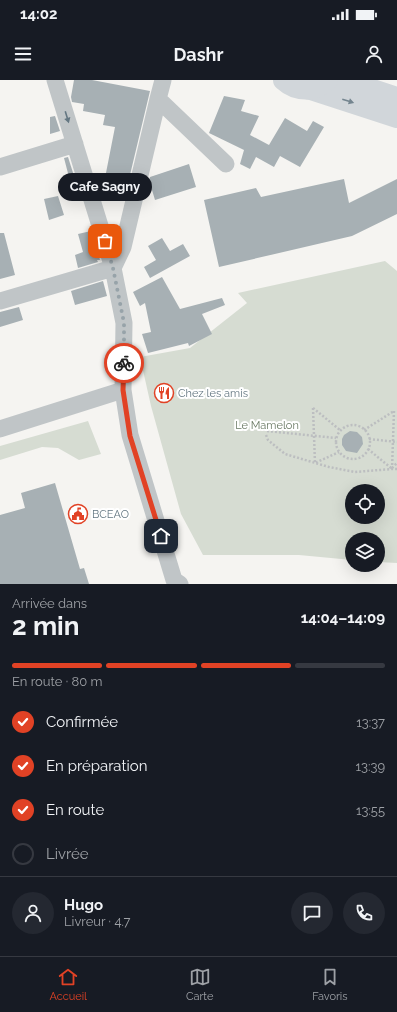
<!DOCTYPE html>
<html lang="fr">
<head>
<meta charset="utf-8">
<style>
  body { margin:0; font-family:Raleway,sans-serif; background:#242831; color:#f1f3f6; height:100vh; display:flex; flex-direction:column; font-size:15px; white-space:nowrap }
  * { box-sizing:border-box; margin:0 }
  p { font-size:13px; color:#9ea1a6 }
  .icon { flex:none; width:22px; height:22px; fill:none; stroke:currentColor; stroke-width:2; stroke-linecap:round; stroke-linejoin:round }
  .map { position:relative; height:504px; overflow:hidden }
  .details { display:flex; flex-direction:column; background:#171b24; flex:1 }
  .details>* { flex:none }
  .tools { position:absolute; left:345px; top:404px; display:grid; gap:8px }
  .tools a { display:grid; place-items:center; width:40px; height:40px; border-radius:50%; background:#171b24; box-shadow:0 4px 16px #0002; font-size:20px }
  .pin { position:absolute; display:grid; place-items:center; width:34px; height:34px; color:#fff; margin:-17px; border-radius:8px; box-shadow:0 2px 6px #0006 }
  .courier { position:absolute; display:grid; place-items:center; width:40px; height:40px; margin:-20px; border:3px solid #e14225; border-radius:50%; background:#fff; color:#222; box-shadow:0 1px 5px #0007 }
  .bubble { position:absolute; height:28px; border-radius:14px; background:#171b24; box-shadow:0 4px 16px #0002; font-size:13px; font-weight:700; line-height:28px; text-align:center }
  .summary em { font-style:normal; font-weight:700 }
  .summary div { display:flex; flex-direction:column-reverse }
  .summary { display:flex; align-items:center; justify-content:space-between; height:68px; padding:0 12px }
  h1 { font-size:26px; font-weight:700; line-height:30px }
  .bar { display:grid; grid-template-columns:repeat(4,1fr); gap:6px 4px; align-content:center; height:48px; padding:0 12px }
  .bar i { height:5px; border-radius:3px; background:#363941 }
  .bar .selected { background:#e14225 }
  .bar p { grid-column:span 4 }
  .line { display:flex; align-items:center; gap:10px; padding:0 12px; border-top:1px solid #363941 }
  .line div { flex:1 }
  .round { display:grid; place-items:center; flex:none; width:42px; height:42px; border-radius:21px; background:#242831 }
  ol { padding:0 12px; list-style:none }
  li { display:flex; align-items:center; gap:12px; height:44px }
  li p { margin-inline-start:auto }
  li .icon { padding:4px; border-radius:50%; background:#e14225; color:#fff; stroke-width:4 }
  li:last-child { color:#9ea1a6 }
  li i { width:22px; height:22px; border:2px solid #363941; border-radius:50% }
  .status { display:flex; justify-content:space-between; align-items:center; height:28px; padding:0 20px; background:#171b24; direction:ltr }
  .status svg { height:11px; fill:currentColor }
  header { display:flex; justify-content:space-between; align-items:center; height:52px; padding:0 12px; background:#171b24; font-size:18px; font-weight:700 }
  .menu { display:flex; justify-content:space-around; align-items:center; height:56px; border-top:1px solid #363941; background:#171b24; font-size:11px; color:#9ea1a6 }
  .menu a { display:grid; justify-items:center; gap:2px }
  .menu .selected { color:#e14225 }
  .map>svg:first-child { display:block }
  .green { fill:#d6dcd2; fill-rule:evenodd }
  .building { fill:#a7b0b4 }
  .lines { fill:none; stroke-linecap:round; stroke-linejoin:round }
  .path { stroke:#bcbec0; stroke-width:2.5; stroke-dasharray:2 2; stroke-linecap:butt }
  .street { stroke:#c0c5c7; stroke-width:17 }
  .primary { stroke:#d1d6da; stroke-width:22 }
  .highway { stroke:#d1d6da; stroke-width:22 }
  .oneway { fill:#74858f }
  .oneway2 { fill:#647782 }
  .done { stroke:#97a3a9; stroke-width:4; stroke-dasharray:0 7.2 }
  .route { stroke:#e14225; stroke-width:5 }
  .labels { text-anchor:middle; stroke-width:4; stroke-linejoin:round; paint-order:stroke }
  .poi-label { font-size:11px; fill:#647782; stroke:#fff; text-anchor:start }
  .park-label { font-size:11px; fill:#697963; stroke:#fff }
</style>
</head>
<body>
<div class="status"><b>14:02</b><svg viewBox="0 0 49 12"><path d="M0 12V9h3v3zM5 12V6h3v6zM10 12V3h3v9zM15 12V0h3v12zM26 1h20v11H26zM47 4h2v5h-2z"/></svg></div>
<header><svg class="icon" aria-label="menu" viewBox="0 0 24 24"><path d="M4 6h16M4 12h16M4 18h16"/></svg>Dashr<svg class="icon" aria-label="person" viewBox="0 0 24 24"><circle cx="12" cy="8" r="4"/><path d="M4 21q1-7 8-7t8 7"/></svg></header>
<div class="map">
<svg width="397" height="504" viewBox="0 0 397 504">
  <rect width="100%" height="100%" fill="#f5f4f1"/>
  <path class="green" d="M385 181 397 191V483L378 482V459H352V480L299 475H203L181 434 151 326 140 277 190 268 247 223 238 213ZM352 411H378V437H352Z
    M88 341 101 374 79 380 58 368 42 367 0 380V366Z"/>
  <path class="building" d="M74 0H92L150 11 124 120 101 116 98 104 99 96 105 98 115 47 103 45 105 35 83 31 84 24 72 22 71 17Z
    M224 16 245 20 241 31 259 36 250 55 269 65 285 38 307 51 313 41 324 47 300 87 280 76 274 87 256 77 250 89 240 84 244 70 209 53Z
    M55 36 60 51 50 54V37Z
    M68 77 81 118 75 120 64 78Z
    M189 84 196 107 155 120 149 100 150 97Z
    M344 99 349 123 397 99V134L352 156 219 187 204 120 256 108 261 117Z
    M58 116 64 135 49 140 44 119Z
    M91 151 100 180H97L98 182 78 188 75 175 83 172 78 154Z
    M0 153H4L15 195 0 199Z
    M162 158 170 171 183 164 190 176 150 198 144 187 156 180 148 166Z
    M162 197 180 229 222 218 225 225 202 234 212 254 189 266 188 263 148 273 142 254 151 252 145 223 140 226 133 212Z
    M103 201 107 216 75 225 71 211Z
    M19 227 23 240 0 247V232Z
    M350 351 357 352 362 357 363 364 357 373 346 371 342 365V359L344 355Z
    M55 403 80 489 84 488 89 504H0V435L25 428 21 413Z"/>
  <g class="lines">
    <path class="path" d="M313 328 315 383 339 372
      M313 328 340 350
      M336 362a17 17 0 1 1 34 0a17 17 0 1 1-34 0Z
      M364 350 394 331
      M267 351 336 358
      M266 355 268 360 285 374 329 387 355 392 392 389H397
      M369 359 397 362
      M368 369 391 388
      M392 388 397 383
      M392 389 394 331"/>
    <path class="street" d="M55 0 113 188 124 243 123 310 130 355 174 500 180 504
      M158 19 226 84
      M0 87 75 64
      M0 221 113 188 123 167 158 19 163 0
      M0 349 123 310"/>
    <path class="primary" d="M342 0 397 18
      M311 9 397 37"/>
    <path class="highway" d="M284 0C296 11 315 12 327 0"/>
  </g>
  <defs><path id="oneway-solid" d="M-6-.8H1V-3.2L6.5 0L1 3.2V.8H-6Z"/></defs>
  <use class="oneway" href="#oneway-solid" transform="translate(348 21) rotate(18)"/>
  <use class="oneway2" href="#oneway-solid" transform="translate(67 37) rotate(73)"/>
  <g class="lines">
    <path class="done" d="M105 161 113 188 124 243V283"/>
    <path class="route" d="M124 283 123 310 130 356 161 456"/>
  </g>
  <defs>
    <symbol id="restaurant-ring" viewBox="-11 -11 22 22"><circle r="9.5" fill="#fff" stroke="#e14225" stroke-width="1.5"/><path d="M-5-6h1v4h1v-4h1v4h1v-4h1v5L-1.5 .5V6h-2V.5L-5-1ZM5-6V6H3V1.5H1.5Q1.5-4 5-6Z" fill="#e14225"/></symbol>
    <symbol id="civic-ring" viewBox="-11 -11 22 22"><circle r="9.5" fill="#fff" stroke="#e14225" stroke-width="1.5"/><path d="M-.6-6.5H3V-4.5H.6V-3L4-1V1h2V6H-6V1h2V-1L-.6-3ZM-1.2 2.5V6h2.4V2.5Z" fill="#e14225"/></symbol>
  </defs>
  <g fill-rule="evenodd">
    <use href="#restaurant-ring" x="153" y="302" width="22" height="22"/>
    <use href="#civic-ring" x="67" y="423" width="22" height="22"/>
  </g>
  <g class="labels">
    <g class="poi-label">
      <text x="178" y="317">Chez les amis</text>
      <text x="92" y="438">BCEAO</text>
    </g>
    <g class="park-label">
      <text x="267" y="349">Le Mamelon</text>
    </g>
  </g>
</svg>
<div class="tools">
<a><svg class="icon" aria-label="locate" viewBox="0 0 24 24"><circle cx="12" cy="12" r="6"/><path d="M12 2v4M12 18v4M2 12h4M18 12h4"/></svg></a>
<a><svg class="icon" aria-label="layers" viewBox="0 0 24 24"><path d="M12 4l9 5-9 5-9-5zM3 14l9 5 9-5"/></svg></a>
</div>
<div class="pin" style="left:105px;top:161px;background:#ea580c"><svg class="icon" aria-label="bag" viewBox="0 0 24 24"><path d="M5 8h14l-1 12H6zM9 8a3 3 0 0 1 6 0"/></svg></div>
<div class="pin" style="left:161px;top:456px;background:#1f2937"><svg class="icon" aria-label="home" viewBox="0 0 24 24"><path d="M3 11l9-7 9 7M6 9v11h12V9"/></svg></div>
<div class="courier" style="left:124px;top:283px"><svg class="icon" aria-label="bike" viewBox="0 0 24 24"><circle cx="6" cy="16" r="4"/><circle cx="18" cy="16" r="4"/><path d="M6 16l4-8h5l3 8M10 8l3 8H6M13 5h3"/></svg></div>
<div class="bubble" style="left:58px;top:93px;width:94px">Cafe Sagny</div>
</div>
<section class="details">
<div class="summary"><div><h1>2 min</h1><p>Arrivée dans</p></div><em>14:04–14:09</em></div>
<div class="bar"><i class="selected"></i><i class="selected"></i><i class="selected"></i><i></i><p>En route · 80 m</p></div>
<ol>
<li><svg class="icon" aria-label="check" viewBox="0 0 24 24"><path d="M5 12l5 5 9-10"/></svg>Confirmée<p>13:37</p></li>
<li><svg class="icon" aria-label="check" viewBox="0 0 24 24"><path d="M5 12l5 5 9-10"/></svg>En préparation<p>13:39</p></li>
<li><svg class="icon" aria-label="check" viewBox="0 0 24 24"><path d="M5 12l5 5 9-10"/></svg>En route<p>13:55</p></li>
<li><i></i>Livrée</li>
</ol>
<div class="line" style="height:72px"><a class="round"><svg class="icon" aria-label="person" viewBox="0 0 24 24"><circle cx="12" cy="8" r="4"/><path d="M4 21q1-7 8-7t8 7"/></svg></a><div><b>Hugo</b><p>Livreur · 4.7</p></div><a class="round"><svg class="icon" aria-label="chat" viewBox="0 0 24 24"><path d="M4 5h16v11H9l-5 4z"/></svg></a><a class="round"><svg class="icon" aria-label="phone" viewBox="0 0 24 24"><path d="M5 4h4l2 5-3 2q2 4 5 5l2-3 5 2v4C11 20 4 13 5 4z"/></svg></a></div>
</section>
<nav class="menu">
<a class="selected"><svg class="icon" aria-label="home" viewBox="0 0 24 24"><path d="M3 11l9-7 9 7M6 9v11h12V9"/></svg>Accueil</a>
<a><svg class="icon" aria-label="map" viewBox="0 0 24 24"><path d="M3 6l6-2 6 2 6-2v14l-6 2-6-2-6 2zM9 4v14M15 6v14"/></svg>Carte</a>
<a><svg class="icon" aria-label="saved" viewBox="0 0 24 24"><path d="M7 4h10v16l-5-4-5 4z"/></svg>Favoris</a>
</nav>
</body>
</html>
